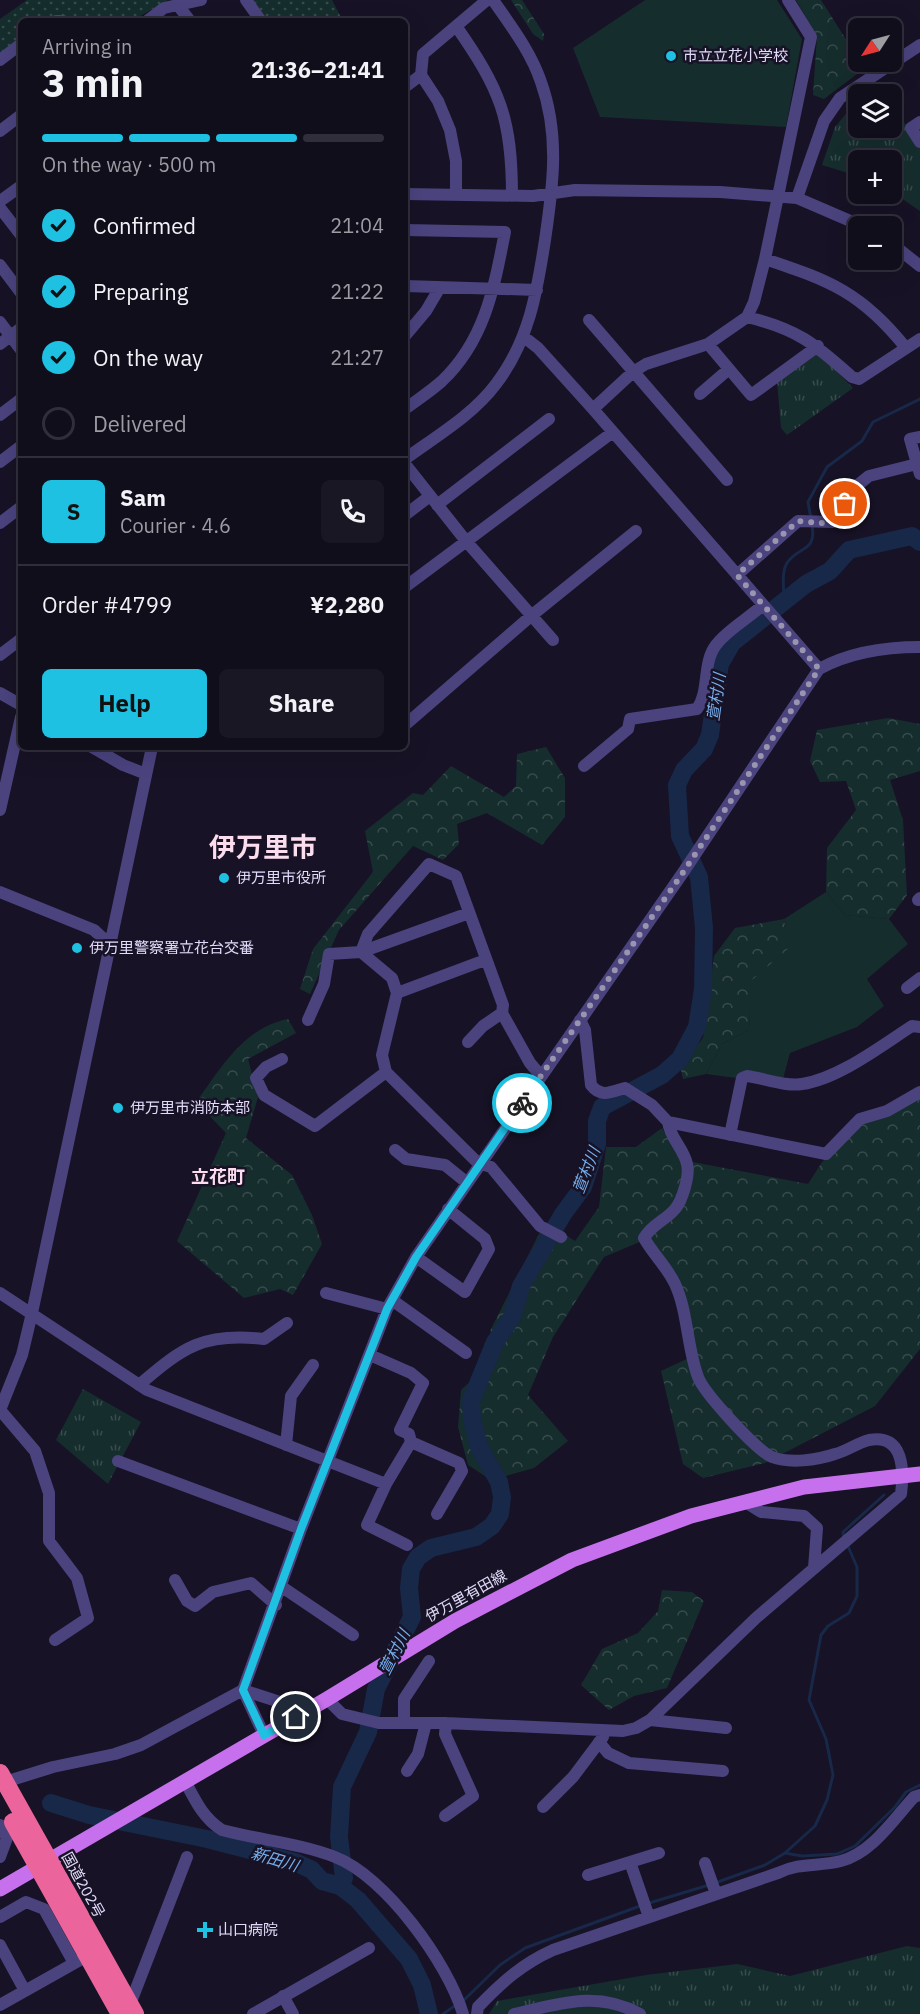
<!DOCTYPE html>
<html lang="en">
<head>
<meta charset="utf-8">
<style>
  body { margin:0; font-family:"IBM Plex Sans","Noto Sans JP",sans-serif; background:#1a1725; color:#f1f3f6; height:100vh; display:flex; flex-direction:column; font-size:22px; white-space:nowrap }
  * { box-sizing:border-box; margin:0 }
  p { font-size:20px; color:#9c9ca3 }
  .icon { flex:none; width:33px; height:33px; fill:none; stroke:currentColor; stroke-width:2; stroke-linecap:round; stroke-linejoin:round }
  .map { position:relative; flex:1; overflow:hidden }
  .drawer { position:absolute; left:18px; top:18px; width:390px; height:732px; display:flex; flex-direction:column; background:#110e1c; border-radius:9px; box-shadow:0 6px 24px #0002,0 0 0 2px #302e3b }
  .drawer>* { flex:none }
  .needle { width:39px; rotate:234deg }
  .tools { position:absolute; left:848px; top:18px; display:grid; gap:12px }
  .tools a { display:grid; place-items:center; width:54px; height:54px; border-radius:9px; background:#110e1c; box-shadow:0 6px 24px #0002,0 0 0 2px #302e3b; font-size:30px }
  .pin { position:absolute; display:grid; place-items:center; width:51px; height:51px; color:#fff; margin:-26px; border:3px solid #fff; border-radius:50%; box-shadow:0 2px 6px #0007 }
  .courier { position:absolute; display:grid; place-items:center; width:60px; height:60px; margin:-30px; border:4px solid #1fc1e2; border-radius:50%; background:#fff; color:#222; box-shadow:0 2px 8px #0007 }
  .head em { font-style:normal; font-weight:700 }
  .head div { display:flex; flex-direction:column-reverse }
  .head { display:flex; align-items:center; justify-content:space-between; height:102px; padding:0 24px }
  h1 { font-size:39px; font-weight:700; line-height:45px }
  .bar { display:grid; grid-template-columns:repeat(4,1fr); gap:9px 6px; align-content:center; height:72px; padding:0 24px }
  .bar i { height:8px; border-radius:4px; background:#302e3b }
  .bar .current { background:#1fc1e2 }
  .bar p { grid-column:span 4 }
  .line { display:flex; align-items:center; gap:15px; padding:0 24px; border-top:2px solid #302e3b }
  .line div { flex:1 }
  .round { display:grid; place-items:center; flex:none; width:63px; height:63px; border-radius:9px; background:#1a1725 }
  ol { padding:0 24px; list-style:none }
  li { display:flex; align-items:center; gap:18px; height:66px }
  li p { margin-inline-start:auto }
  li .icon { padding:6px; border-radius:50%; background:#1fc1e2; color:#111; stroke-width:4 }
  li:last-child { color:#9c9ca3 }
  li i { width:33px; height:33px; border:3px solid #302e3b; border-radius:50% }
  .cta { display:flex; gap:12px; margin-top:auto; padding:12px 24px }
  .cta a { flex:1; height:69px; border-radius:9px; background:#1fc1e2; color:#111; font-size:24px; font-weight:700; line-height:69px; text-align:center }
  .cta a+a { background:#1a1725; color:#f1f3f6 }
  .map>svg:first-child { display:block }
  .grass { fill:url(#grass-dots) }
  .forest { fill:url(#forest-crowns) }
  .park { fill:url(#park-tufts) }
  .garden { fill:#162d2e }
  .lines { fill:none; stroke-linecap:round; stroke-linejoin:round }
  .stream { stroke:#172849; stroke-width:3 }
  .river { stroke:#172849; stroke-width:18 }
  .minor { stroke:#4a437e; stroke-width:12 }
  .major { stroke:#c770ed; stroke-width:15 }
  .highway { stroke:#eb659c; stroke-width:18 }
  .done { stroke:#9a95af; stroke-width:6; stroke-dasharray:0 10.8 }
  .route { stroke:#1fc1e2; stroke-width:8 }
  .poi-dot { fill:#1fc1e2; stroke:#171225; stroke-width:2 }
  .labels { text-anchor:middle; stroke-width:5; stroke-linejoin:round; paint-order:stroke }
  .poi-label { font-size:15px; fill:#e1dbfa; stroke:#171225; text-anchor:start }
  .street-label { font-size:15px; fill:#e1dbfa; stroke:#171225 }
  .water-label { font-size:16px; font-style:italic; fill:#76aeed; stroke:#171225 }
  .quarter-label { font-size:18px; font-weight:bold; fill:#fbddee; stroke:#171225 }
  .town-label { font-size:27px; font-weight:bold; fill:#fbddee; stroke:#171225 }
</style>
</head>
<body>
<div class="map">
<svg width="920" height="2014" viewBox="0 0 920 2014">
  <defs>
    <pattern id="grass-dots" width="8" height="8" patternUnits="userSpaceOnUse" patternTransform="scale(1.5)"><rect width="8" height="8" fill="#162d2e"/><path d="M2 2h.1M6 6h.1" fill="none" stroke="#384b4d" stroke-width="1.8" stroke-linecap="round"/></pattern>
    <pattern id="forest-crowns" width="20" height="18" patternUnits="userSpaceOnUse" patternTransform="scale(1.5)"><rect width="20" height="18" fill="#162d2e"/><path d="M2 6a3 3 0 1 1 6 0M12 15a3 3 0 1 1 6 0" fill="none" stroke="#384b4d"/></pattern>
    <pattern id="park-tufts" width="24" height="20" patternUnits="userSpaceOnUse" patternTransform="scale(1.5)"><rect width="24" height="20" fill="#162d2e"/><path d="M3 7l-1-3M5 7V3M7 7l1-3M15 17l-1-3M17 17v-4M19 17l1-3" fill="none" stroke="#384b4d"/></pattern>
  </defs>
  <rect width="100%" height="100%" fill="#171225"/>
  <path class="grass" d="M27 0H168L132 21 50 17 44 21H21V39L0 55V19Z
    M251 0H332L343 21H267Z"/>
  <path class="forest" d="M511 0H522L544 34 543 41 533 34Z
    M796 0H821L861 63 857 74 824 99 813 95 817 36Z
    M888 718 920 724V771L890 780 903 820 907 895 889 919 845 915 826 892 827 848 856 810 846 781 820 782 810 761 817 730Z
    M546 747 565 778V817L542 845 487 813 457 824 459 844 443 860 413 846 339 930 310 994 300 989 313 949 373 872 365 831 413 793 423 795 451 766 504 797 516 786 517 754Z
    M784 919 790 948 752 981 749 1030 722 1044 706 1074 683 1079 680 1066 703 1038 714 956 735 928Z
    M288 1019 296 1033 248 1059 258 1097 246 1138 292 1175 312 1215 322 1244 293 1295 280 1289 244 1298 177 1241 226 1133 196 1102C221 1068 243 1028 288 1019Z
    M920 1098V1349L875 1406 765 1463 703 1478 683 1464 661 1371 695 1355 679 1281 649 1238 604 1257 553 1337 528 1395 568 1441 534 1468 491 1480 468 1465 458 1427 461 1390 474 1378 495 1336 490 1331 545 1222 575 1241 599 1207 606 1147H636L662 1128 682 1160 808 1184 822 1162 862 1123Z
    M662 1590 692 1592 704 1601 667 1688 634 1696 609 1710 581 1685 602 1649 638 1633 658 1611Z"/>
  <path class="park" d="M858 99V128H891V102L920 147V211L891 191V160H858V176L822 165 835 127Z
    M818 352 853 388 787 435 781 428 777 382Z
    M83 1389 141 1422 108 1484 56 1440Z
    M907 1946 920 1948V2014H489L497 2001 646 1975 737 1964 790 1976Z"/>
  <path class="garden" d="M645 0H777L802 39 786 127 600 117 573 48Z
    M826 892 845 915 889 919 908 944 867 979 884 1006 857 1027 790 1053 783 1079 744 1072 736 1078 706 1074 722 1044 749 1030 751 981 789 948 784 919Z"/>
  <g class="lines">
    <path class="stream" d="M811 519 808 502 827 467 862 441 873 422 920 399
      M784 601C784 589 781 573 787 563 798 546 817 552 812 526
      M844 1539 843 1532 884 1495
      M785 1853 802 1856 837 1854 855 1846 895 1807 906 1792 920 1785
      M715 1883 765 1865 785 1853 815 1826 827 1800 833 1775 826 1739 809 1700 821 1635 828 1626 849 1613 857 1596V1567L847 1544
      M646 1904 709 1885
      M462 2002 500 1965 525 1948 640 1906
      M443 2014 456 2005"/>
    <path class="river" d="M51 1803 89 1815 207 1839 295 1862 312 1870 322 1881 340 1886 358 1900 409 1959 422 1985 429 2014
      M340 1886 344 1878 339 1837 342 1787 368 1732 376 1689 412 1617 409 1588 411 1569 418 1557 431 1548 476 1537 492 1526 500 1514 502 1497 499 1482 479 1447 472 1419 471 1401 495 1342 512 1317 521 1286 563 1214 583 1187 597 1144V1121L602 1107 662 1075 680 1059 697 1027 703 989 704 928 699 877 680 836 677 785 684 770 704 749 710 735 720 664 732 643 806 584 830 571 849 550 912 536 920 542"/>
    <path class="minor" d="M246 0 261 21
      M177 4 190 21
      M56 21H63
      M147 21 164 8 201 0
      M456 26C500 89 512 118 512 196
      M0 60 21 44
      M405 87 421 75
      M920 122 911 128 920 142
      M0 131 21 115
      M405 194 533 196 575 190 720 192 797 198 862 226
      M456 195V161L450 130 438 101 421 75 423 54 487 0
      M797 198 824 121 840 98 920 45
      M0 201 21 186
      M0 208 21 235
      M405 230 505 232C494 288 485 340 442 381 431 391 417 400 405 409
      M891 243 920 266
      M765 259C831 281 862 293 906 348
      M0 265 21 293
      M405 286 537 290
      M747 317C797 329 814 343 852 377L859 379 920 339
      M589 320 727 480
      M0 322 21 350
      M405 336 426 311 439 289
      M524 337 538 348 593 409 819 669
      M0 344 21 328
      M708 344 751 395 818 346
      M700 394 729 369
      M593 409 633 372 646 364 708 344 747 317 754 302 765 259 811 37 788 0
      M0 415 21 399
      M405 459C435 437 473 415 496 384 529 341 537 292 545 240 553 186 560 135 541 82 531 52 511 26 493 0
      M0 462 21 446
      M405 464 466 541 553 640
      M917 464 910 439 920 437
      M437 505 549 419
      M405 515 430 496
      M0 523 21 507
      M737 575 798 521 833 522 841 517 849 492 869 476 917 464 920 474
      M405 587 613 432
      M0 655 21 639
      M0 693 21 705
      M405 725 531 616 636 531
      M92 747 123 765 146 774
      M584 766 628 729 630 719 697 709C710 691 702 663 716 645 727 630 749 618 763 605
      M0 810 21 717
      M0 892 94 930 110 945
      M918 900 920 898
      M469 913 361 952 368 934 429 864 456 876 503 1005 502 1013 530 1063 541 1076
      M485 960 397 993 382 1055 386 1072 478 1163 491 1167 540 1226 561 1237
      M907 988 920 978
      M308 1020 324 984 329 954 361 952 392 978 397 993
      M580 1020 585 1030 591 1085C601 1098 611 1092 625 1088L652 1105 668 1122 826 1154 860 1119 887 1111 920 1092
      M468 1042 483 1026 502 1013
      M282 1059 266 1067 256 1078 264 1095 315 1126 386 1072
      M730 1135 742 1078 747 1076C763 1078 786 1087 802 1084 838 1079 881 1046 912 1026L920 1027
      M395 1150 406 1159 445 1165 466 1182
      M416 1257 465 1292 489 1249 485 1239 448 1209
      M0 1293 147 1390 386 1484
      M326 1293 387 1309
      M392 1300 466 1353
      M370 1355 411 1373 423 1383 400 1430 409 1434 411 1442
      M139 1385C183 1347 204 1332 264 1339L287 1323
      M286 1445 291 1396 313 1365
      M118 1461 301 1529
      M745 1502 761 1512 804 1516 817 1528 814 1568
      M407 1545 367 1525 386 1484 411 1442 459 1463 462 1471 437 1514
      M175 1580 187 1601 195 1606 213 1592 251 1583 276 1605
      M282 1587 353 1635
      M55 1640 88 1618 77 1578 49 1541V1493L35 1451 0 1410 22 1355 32 1313 152 747
      M243 1690 292 1706
      M243 1690 264 1735
      M327 1699 342 1714 379 1723H446L623 1731 636 1728 650 1720 756 1618 901 1494C904 1471 904 1433 869 1440 857 1443 847 1451 835 1454 817 1460 790 1464 772 1457 756 1450 704 1393 698 1377 687 1348 688 1312 675 1284 667 1267 653 1254 644 1238 652 1224 665 1221 675 1209 682 1201 690 1176 687 1164 684 1149 670 1138 668 1122
      M650 1720 726 1728
      M404 1723V1699L429 1661
      M599 1742 608 1753 629 1763 723 1771
      M407 1771 418 1754 426 1723
      M1 1780 5 1782 53 1767 115 1754 141 1745 243 1690 301 1529 387 1309 416 1257 682 874 819 669C850 652 885 647 920 647
      M185 1781C195 1800 203 1818 222 1830 259 1840 299 1843 335 1857 385 1876 448 1963 463 2014
      M543 1807 573 1777 603 1737
      M445 1816 473 1796 445 1734 446 1723
      M0 1825 7 1838 0 1857
      M630 1862 649 1917
      M705 1863 716 1894
      M588 1875 659 1853
      M0 1917 26 1902 44 1909 74 1963
      M0 1945 25 1991
      M283 1996 293 2014
      M0 2005 80 1960
      M129 2007 187 1857
      M253 2014 369 1948
      M477 2014 478 2007C502 1982 522 1964 553 1950L778 1873C801 1862 818 1867 841 1861 872 1853 893 1820 914 1797L920 1795
      M514 2014C560 2004 596 1990 640 2014"/>
    <path class="major" d="M0 1889 327 1699 455 1621 572 1560 691 1516 804 1487 920 1474"/>
    <path class="highway" d="M0 1773 135 2014
      M13 1822 120 2014"/>
  </g>
  <g class="lines">
    <path class="done" d="M522 1103 682 874 819 669 737 575 798 521C820 522 837 530 845 504"/>
    <path class="route" d="M296 1717 264 1735 243 1690 301 1529 387 1309 416 1257 522 1103"/>
  </g>
  <g class="poi-dot">
    <circle cx="671" cy="56" r="6"/>
    <circle cx="224" cy="878" r="6"/>
    <circle cx="77" cy="948" r="6"/>
    <circle cx="118" cy="1108" r="6"/>
    <path d="M202 1921h6v6h6v6h-6v6h-6v-6h-6v-6h6z"/>
  </g>
  <g class="labels">
    <g class="poi-label">
      <text x="683" y="61">市立立花小学校</text>
      <text x="236" y="883">伊万里市役所</text>
      <text x="89" y="953">伊万里警察署立花台交番</text>
      <text x="130" y="1113">伊万里市消防本部</text>
      <text x="218" y="1935">山口病院</text>
    </g>
    <g class="street-label">
      <text transform="translate(466 1596) rotate(-29)" y="5">伊万里有田線</text>
      <text transform="translate(83 1885) rotate(61)" y="5">国道202号</text>
    </g>
    <g class="water-label">
      <text transform="translate(716 697) rotate(-82)" y="6">萱村川</text>
      <text transform="translate(586 1170) rotate(-69)" y="6">萱村川</text>
      <text transform="translate(394 1652) rotate(-63)" y="6">萱村川</text>
      <text transform="translate(275 1859) rotate(17)" y="6">新田川</text>
    </g>
    <g class="quarter-label">
      <text x="218" y="1183">立花町</text>
    </g>
    <g class="town-label">
      <text x="263" y="857">伊万里市</text>
    </g>
  </g>
</svg>
<div class="tools">
<a><svg class="needle" viewBox="-14 -14 28 28"><path d="M0-13l5 13h-10z" fill="#e53935"/><path d="M0 13l5-13h-10z" fill="#9c9ca3"/></svg></a>
<a><svg class="icon" aria-label="layers" viewBox="0 0 24 24"><path d="M12 4l9 5-9 5-9-5zM3 14l9 5 9-5"/></svg></a>
<a>+</a>
<a>−</a>
</div>
<div class="pin" style="left:845px;top:504px;background:#ea580c"><svg class="icon" aria-label="bag" viewBox="0 0 24 24"><path d="M5 8h14l-1 12H6zM9 8a3 3 0 0 1 6 0"/></svg></div>
<div class="pin" style="left:296px;top:1717px;background:#1f2937"><svg class="icon" aria-label="home" viewBox="0 0 24 24"><path d="M3 11l9-7 9 7M6 9v11h12V9"/></svg></div>
<div class="courier" style="left:522px;top:1103px"><svg class="icon" aria-label="bike" viewBox="0 0 24 24"><circle cx="6" cy="16" r="4"/><circle cx="18" cy="16" r="4"/><path d="M6 16l4-8h5l3 8M10 8l3 8H6M13 5h3"/></svg></div>
<section class="drawer">
<div class="head"><div><h1>3 min</h1><p>Arriving in</p></div><em>21:36–21:41</em></div>
<div class="bar"><i class="current"></i><i class="current"></i><i class="current"></i><i></i><p>On the way · 500 m</p></div>
<ol>
<li><svg class="icon" aria-label="check" viewBox="0 0 24 24"><path d="M5 12l5 5 9-10"/></svg>Confirmed<p>21:04</p></li>
<li><svg class="icon" aria-label="check" viewBox="0 0 24 24"><path d="M5 12l5 5 9-10"/></svg>Preparing<p>21:22</p></li>
<li><svg class="icon" aria-label="check" viewBox="0 0 24 24"><path d="M5 12l5 5 9-10"/></svg>On the way<p>21:27</p></li>
<li><i></i>Delivered</li>
</ol>
<div class="line" style="height:108px"><b class="round" style="background:#1fc1e2;color:#111">S</b><div><b>Sam</b><p>Courier · 4.6</p></div><a class="round"><svg class="icon" aria-label="phone" viewBox="0 0 24 24"><path d="M5 4h4l2 5-3 2q2 4 5 5l2-3 5 2v4C11 20 4 13 5 4z"/></svg></a></div>
<div class="line" style="height:78px"><div>Order #4799</div><b>¥2,280</b></div>
<div class="cta"><a>Help</a><a>Share</a></div>
</section>
</div>
</body>
</html>
